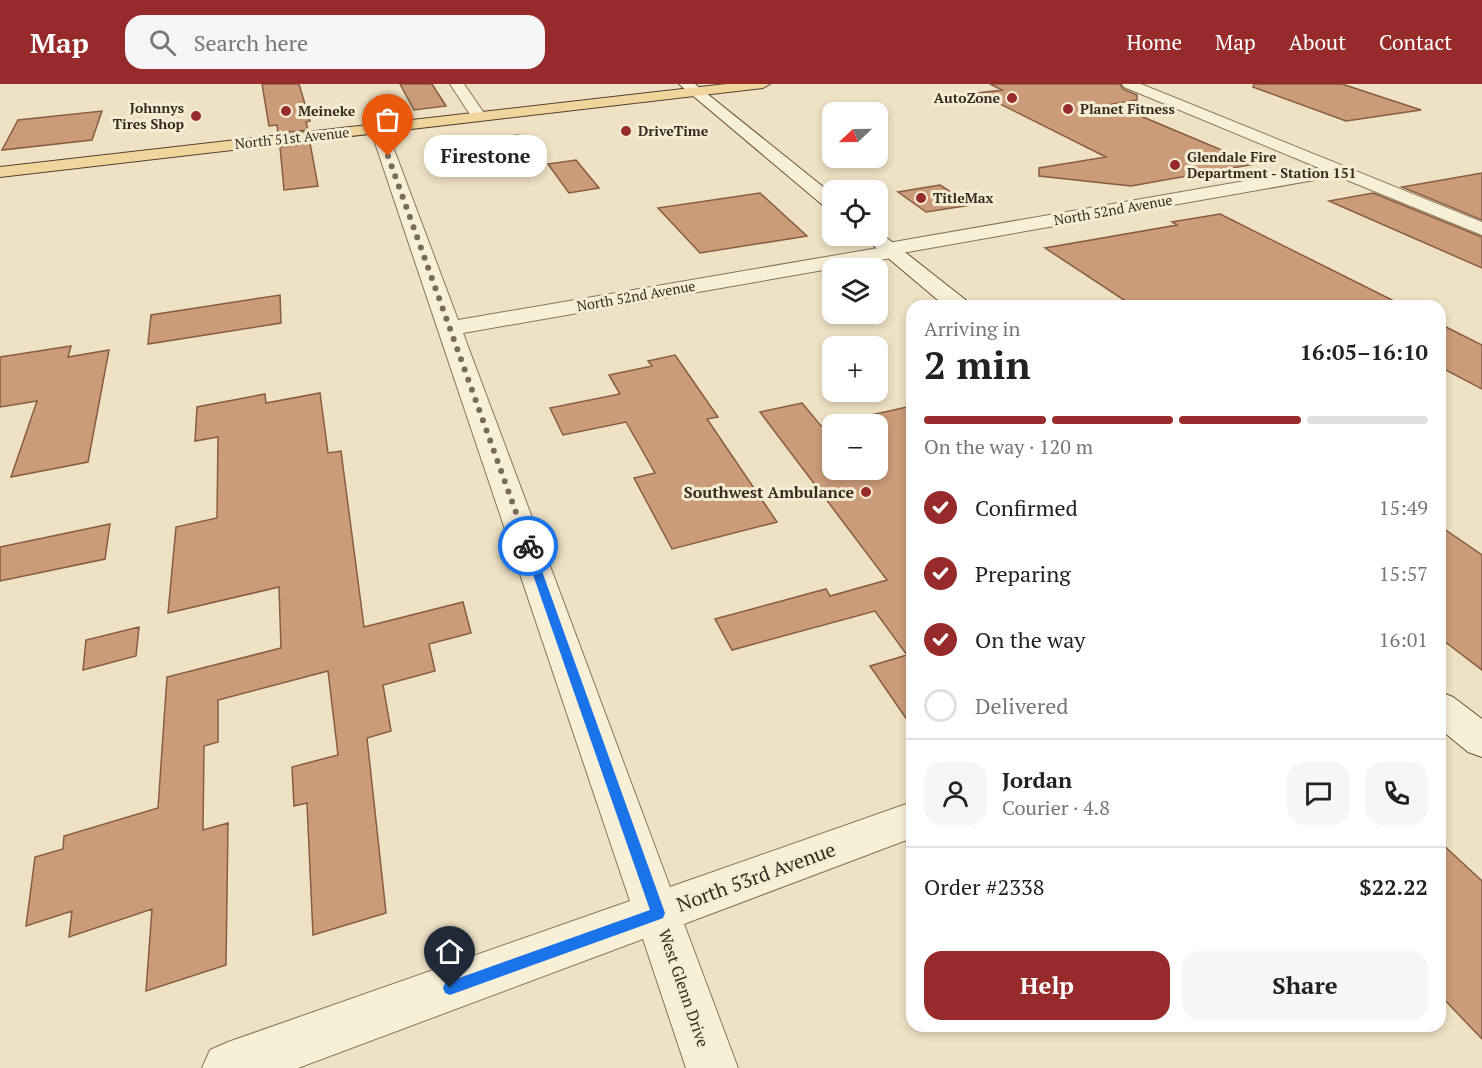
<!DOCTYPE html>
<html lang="en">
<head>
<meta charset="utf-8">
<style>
  body { margin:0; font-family:"PT Serif",serif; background:#f6f6f6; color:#222; height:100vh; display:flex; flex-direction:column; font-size:22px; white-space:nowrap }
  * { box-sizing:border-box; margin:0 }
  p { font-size:20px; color:#767676 }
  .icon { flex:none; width:33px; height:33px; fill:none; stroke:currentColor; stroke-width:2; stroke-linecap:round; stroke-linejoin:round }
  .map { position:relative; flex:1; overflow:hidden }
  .sheet { position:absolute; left:906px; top:216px; width:540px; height:732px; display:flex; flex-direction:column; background:#fff; border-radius:18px; box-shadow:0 3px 9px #0003 }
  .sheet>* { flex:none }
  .needle { width:39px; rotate:248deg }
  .controls { position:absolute; left:822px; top:18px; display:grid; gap:12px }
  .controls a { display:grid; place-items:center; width:66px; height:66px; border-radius:12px; background:#fff; box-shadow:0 3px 9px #0003; font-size:30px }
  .pin { position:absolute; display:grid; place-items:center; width:51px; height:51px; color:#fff; margin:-62px -26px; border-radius:50% 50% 50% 0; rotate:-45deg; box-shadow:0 0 6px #0007 }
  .pin .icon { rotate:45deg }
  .courier { position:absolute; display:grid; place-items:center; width:60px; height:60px; margin:-30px; border:4px solid #1a73e8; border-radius:50%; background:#fff; color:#222; box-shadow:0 2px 8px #0007 }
  .bubble { position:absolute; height:42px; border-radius:18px; background:#fff; box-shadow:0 3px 9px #0003; font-size:20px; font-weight:700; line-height:42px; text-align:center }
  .summary em { font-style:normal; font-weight:700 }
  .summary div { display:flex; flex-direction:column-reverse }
  .summary { display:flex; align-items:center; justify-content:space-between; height:102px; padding:0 18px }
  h1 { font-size:39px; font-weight:700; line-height:45px }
  .bar { display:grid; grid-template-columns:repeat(4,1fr); gap:9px 6px; align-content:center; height:72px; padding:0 18px }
  .bar i { height:8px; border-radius:4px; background:#e0e0e0 }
  .bar .current { background:#972b2c }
  .bar p { grid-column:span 4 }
  .line { display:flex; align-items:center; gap:15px; padding:0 18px; border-top:2px solid #e0e0e0 }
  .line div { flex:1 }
  .round { display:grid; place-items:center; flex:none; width:63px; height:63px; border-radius:18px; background:#f6f6f6 }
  ol { padding:0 18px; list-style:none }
  li { display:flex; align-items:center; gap:18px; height:66px }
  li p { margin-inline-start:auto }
  li .icon { padding:6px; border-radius:50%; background:#972b2c; color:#fff; stroke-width:4 }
  li:last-child { color:#767676 }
  li i { width:33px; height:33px; border:3px solid #e0e0e0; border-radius:50% }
  .primary-button { display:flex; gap:12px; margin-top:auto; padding:12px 18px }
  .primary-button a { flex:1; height:69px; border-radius:18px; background:#972b2c; color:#fff; font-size:24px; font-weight:700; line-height:69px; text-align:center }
  .primary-button a+a { background:#f6f6f6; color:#222 }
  header { display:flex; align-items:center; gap:36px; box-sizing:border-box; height:84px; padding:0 30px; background:#972b2c; color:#fff }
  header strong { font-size:28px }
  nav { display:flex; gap:33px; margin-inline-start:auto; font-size:21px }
  .search { width:420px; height:54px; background:#f6f6f6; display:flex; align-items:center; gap:15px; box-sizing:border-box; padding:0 21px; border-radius:18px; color:#767676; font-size:22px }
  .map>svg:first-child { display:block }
  .building { fill:#cb9c7a; stroke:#875d41; stroke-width:1.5; fill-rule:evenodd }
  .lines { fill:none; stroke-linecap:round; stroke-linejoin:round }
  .minor-casing { stroke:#88735b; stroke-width:2 }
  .secondary-casing { stroke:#6a543e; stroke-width:2 }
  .primary-casing { stroke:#56412f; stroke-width:2 }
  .minor { fill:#f8efd7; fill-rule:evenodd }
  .secondary { fill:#f8efd7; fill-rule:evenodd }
  .primary { fill:#f0d69c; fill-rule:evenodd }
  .route { fill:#1a73e8 }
  .done { stroke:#786b58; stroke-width:6; stroke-dasharray:0 10.8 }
  .poi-dot { fill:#972b2c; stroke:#f5ecd4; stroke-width:2 }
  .labels { text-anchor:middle; stroke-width:6; stroke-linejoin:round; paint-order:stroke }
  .far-poi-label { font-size:14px; font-weight:bold; fill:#382b1e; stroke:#f5ecd4; text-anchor:start }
  .far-street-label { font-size:14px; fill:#382b1e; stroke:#f5ecd4 }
  .poi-label { font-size:16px; font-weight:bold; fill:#382b1e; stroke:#f5ecd4; text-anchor:end }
  .street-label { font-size:16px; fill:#382b1e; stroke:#f5ecd4 }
  .near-street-label { font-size:20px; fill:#382b1e; stroke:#f5ecd4 }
</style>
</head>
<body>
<header>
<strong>Map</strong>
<div class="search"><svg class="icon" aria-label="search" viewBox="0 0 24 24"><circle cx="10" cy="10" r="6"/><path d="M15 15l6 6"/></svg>Search here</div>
<nav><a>Home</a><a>Map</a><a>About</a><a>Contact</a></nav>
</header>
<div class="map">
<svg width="1482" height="984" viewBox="0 0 1482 984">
  <rect width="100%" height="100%" fill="#eee1c4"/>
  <path class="building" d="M262 0H299L310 37 306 38 308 46 278 49 277 41 269 42Z
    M400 0H432L446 22 414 26Z
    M990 0H1120L1123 5 1137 11V16L1112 20 1255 80 1131 102 1039 92V84L1106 73 978 9 1002 6Z
    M1254 0H1342L1421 26 1346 37 1253 3Z
    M102 27 92 56 2 66 18 36Z
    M518 51 535 75 499 79 484 55Z
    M310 59 318 102 284 106 280 63Z
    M576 76 599 104 569 109 548 80Z
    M1482 89V136L1402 103Z
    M940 101 971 121 926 128 898 108Z
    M760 109 807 152 700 169 658 124Z
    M1373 109 1482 153V184L1329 117Z
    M1220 130 1404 222H1133L1045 164 1177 141 1172 138Z
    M280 211 281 239 148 260 151 231Z
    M1440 240 1482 261V305L1440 283Z
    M71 262 68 273 109 266 88 378 11 393 37 317 0 323V273Z
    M675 271 718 333 707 335 777 438 672 465 634 394 655 389 626 338 563 351 550 324 620 310 609 291 652 282 648 277Z
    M320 309 328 369 341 367 364 543 463 518 471 549 429 560 435 587 383 601 391 647 367 654 386 829 313 851 307 719 294 722 292 683 338 671 328 587 218 616V658L204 662 203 746 228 739 226 881 146 907 152 825 69 853 72 827 26 842 35 773 63 765 64 752 158 724 167 593 281 564 279 503 168 529 176 443 217 434 218 353 195 357 197 323 265 310 266 319Z
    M802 319 821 342 912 322V643L870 582 907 571 875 527 732 566 715 535 826 505 830 512 887 496 760 328ZM832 340H878V386H832Z
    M110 440 105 475 0 497V463Z
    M1440 442 1482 471V586L1440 554Z
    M139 543 136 572 83 586 86 556Z
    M1440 758 1482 797V955L1440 911Z"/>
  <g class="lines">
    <defs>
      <path id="minor" d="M450 0H464L486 32 483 35H473Z
        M1122 0H1141L1482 138V151L1337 92 902 169 899 172 892 174 463 249 670 803 912 718V754L684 840 738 984H686L643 855 298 984H202L210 966 228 958 630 817 370 44 372 41 378 39 386 44 458 236 878 164 881 161 888 159 1319 84 1124 3Z"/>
      <path id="secondary" d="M679 0H695L832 110V124L825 123Z
        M878 147 967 217 970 222H945L862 152H878Z
        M1440 608 1453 613 1482 635V673L1468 668 1440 645Z"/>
      <path id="primary" d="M726 0H770L763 4 0 93V83Z"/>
    </defs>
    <use href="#minor" class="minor-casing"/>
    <use href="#secondary" class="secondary-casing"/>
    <use href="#primary" class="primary-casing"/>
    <use href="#minor" class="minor"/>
    <use href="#secondary" class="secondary"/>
    <use href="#primary" class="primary"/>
  </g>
  <path class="route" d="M525 460 533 462 665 829 663 834 658 836 450 911 445 909 443 904 445 899 650 826 523 462Z"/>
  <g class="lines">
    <path class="done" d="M388 72 528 462"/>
  </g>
  <g class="poi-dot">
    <circle cx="1012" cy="14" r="6"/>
    <circle cx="1068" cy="25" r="6"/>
    <circle cx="286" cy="27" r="6"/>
    <circle cx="196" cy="32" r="6"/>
    <circle cx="626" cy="47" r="6"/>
    <circle cx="1175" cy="81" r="6"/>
    <circle cx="921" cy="114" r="6"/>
    <circle cx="866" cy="408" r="6"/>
  </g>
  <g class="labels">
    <g class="far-poi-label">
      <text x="1000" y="19" text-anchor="end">AutoZone</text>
      <text x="184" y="29" text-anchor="end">Johnnys<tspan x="184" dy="16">Tires Shop</tspan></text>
      <text x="1080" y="30">Planet Fitness</text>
      <text x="298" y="32">Meineke</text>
      <text x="638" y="52">DriveTime</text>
      <text x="1187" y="78">Glendale Fire<tspan x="1187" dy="16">Department - Station 151</tspan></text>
      <text x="933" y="119">TitleMax</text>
    </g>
    <g class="far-street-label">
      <text transform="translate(292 54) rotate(-6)" y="5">North 51st Avenue</text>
      <text transform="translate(1113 126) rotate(-10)" y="5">North 52nd Avenue</text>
      <text transform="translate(636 212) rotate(-10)" y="5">North 52nd Avenue</text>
    </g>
    <g class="poi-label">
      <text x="854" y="414">Southwest Ambulance</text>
    </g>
    <g class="street-label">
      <text transform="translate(684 904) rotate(71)" y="6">West Glenn Drive</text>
    </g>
    <g class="near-street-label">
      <text transform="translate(756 793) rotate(-20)" y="7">North 53rd Avenue</text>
    </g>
  </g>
</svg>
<div class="controls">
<a><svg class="needle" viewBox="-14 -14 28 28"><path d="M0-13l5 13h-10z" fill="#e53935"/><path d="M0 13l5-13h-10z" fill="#767676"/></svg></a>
<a><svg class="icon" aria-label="locate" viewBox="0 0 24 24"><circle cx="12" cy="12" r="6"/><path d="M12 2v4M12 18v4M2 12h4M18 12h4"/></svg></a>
<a><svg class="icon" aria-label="layers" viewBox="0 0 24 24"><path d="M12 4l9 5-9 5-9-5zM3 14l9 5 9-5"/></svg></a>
<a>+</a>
<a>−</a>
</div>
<div class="pin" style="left:388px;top:72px;background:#ea580c"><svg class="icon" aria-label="bag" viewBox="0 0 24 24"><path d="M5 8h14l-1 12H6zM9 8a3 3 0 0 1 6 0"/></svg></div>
<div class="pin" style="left:450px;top:904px;background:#1f2937"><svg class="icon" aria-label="home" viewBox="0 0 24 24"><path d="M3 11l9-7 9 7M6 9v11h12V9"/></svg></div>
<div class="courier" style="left:528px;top:462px"><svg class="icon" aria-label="bike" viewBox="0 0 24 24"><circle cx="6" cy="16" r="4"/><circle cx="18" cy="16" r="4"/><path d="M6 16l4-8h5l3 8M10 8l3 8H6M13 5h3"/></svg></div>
<div class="bubble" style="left:424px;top:51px;width:123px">Firestone</div>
<section class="sheet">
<div class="summary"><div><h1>2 min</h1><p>Arriving in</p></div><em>16:05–16:10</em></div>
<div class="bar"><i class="current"></i><i class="current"></i><i class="current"></i><i></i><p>On the way · 120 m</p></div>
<ol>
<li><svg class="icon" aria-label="check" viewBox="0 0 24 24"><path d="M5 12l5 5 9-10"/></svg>Confirmed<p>15:49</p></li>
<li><svg class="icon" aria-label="check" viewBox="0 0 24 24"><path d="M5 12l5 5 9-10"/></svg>Preparing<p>15:57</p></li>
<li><svg class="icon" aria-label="check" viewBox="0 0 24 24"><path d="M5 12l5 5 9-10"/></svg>On the way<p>16:01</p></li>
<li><i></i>Delivered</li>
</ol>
<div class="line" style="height:108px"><a class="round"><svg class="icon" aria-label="person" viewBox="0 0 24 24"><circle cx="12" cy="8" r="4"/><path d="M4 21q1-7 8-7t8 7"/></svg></a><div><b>Jordan</b><p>Courier · 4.8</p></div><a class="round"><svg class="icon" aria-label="chat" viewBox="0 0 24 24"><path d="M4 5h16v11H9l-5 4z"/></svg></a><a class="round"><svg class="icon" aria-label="phone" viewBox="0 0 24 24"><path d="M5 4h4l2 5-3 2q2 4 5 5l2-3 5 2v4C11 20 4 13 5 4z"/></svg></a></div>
<div class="line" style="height:78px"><div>Order #2338</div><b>$22.22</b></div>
<div class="primary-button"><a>Help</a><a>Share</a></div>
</section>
</div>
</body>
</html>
